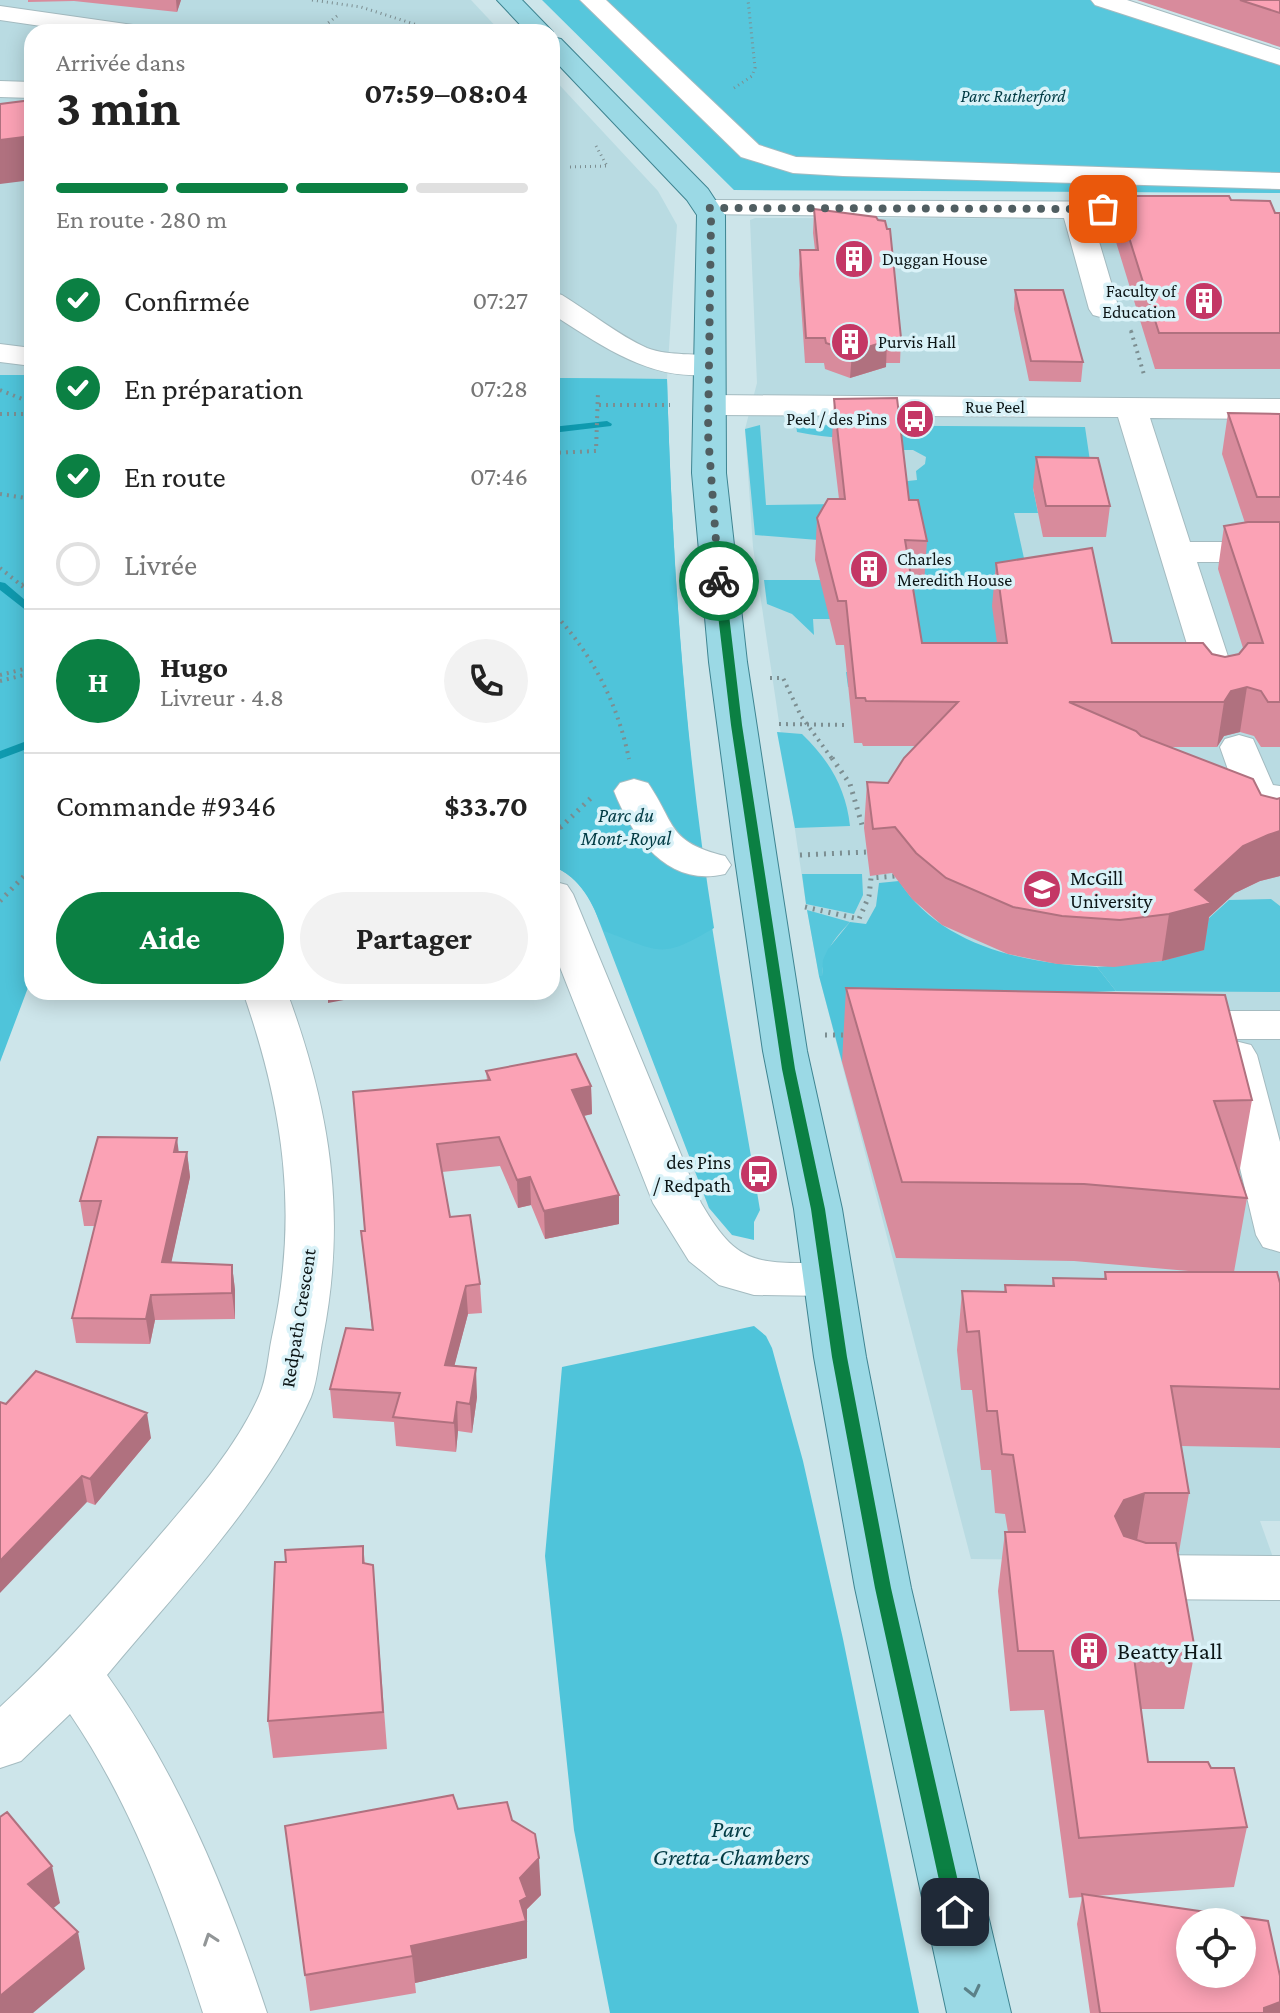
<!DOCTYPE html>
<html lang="fr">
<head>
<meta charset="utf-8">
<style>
  body { margin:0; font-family:"Crimson Pro",serif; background:#f2f2f2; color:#222; height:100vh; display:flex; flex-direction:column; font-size:30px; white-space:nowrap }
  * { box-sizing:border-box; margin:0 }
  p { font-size:26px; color:#767676 }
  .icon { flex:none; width:44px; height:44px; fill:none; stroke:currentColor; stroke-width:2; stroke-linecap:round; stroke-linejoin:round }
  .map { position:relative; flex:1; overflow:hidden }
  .sheet { position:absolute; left:24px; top:24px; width:536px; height:976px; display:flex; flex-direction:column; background:#fff; border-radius:24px; box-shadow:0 4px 20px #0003 }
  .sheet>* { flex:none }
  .tools { position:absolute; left:1176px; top:1908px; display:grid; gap:16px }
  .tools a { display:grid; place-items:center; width:80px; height:80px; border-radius:50%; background:#fff; box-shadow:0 4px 20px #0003; font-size:40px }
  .pin { position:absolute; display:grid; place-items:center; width:68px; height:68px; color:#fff; margin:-34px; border-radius:16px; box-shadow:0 4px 12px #0006 }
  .courier { position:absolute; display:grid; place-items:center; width:80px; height:80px; margin:-40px; border:6px solid #0b8043; border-radius:50%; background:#fff; color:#222; box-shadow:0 2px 10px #0007 }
  .head em { font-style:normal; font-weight:700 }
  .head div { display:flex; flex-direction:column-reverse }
  .head { display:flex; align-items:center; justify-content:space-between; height:136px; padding:0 32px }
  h1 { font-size:52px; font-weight:700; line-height:60px }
  .bar { display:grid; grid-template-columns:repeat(4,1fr); gap:12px 8px; align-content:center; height:96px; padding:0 32px }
  .bar i { height:10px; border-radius:6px; background:#e0e0e0 }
  .bar .active { background:#0b8043 }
  .bar p { grid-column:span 4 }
  .line { display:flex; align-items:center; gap:20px; padding:0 32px; border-top:2px solid #e0e0e0 }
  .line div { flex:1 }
  .round { display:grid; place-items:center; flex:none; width:84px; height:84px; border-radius:42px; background:#f2f2f2 }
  ol { padding:0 32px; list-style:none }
  li { display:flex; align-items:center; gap:24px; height:88px }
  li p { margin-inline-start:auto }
  li .icon { padding:8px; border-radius:50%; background:#0b8043; color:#fff; stroke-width:4 }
  li:last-child { color:#767676 }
  li i { width:44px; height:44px; border:4px solid #e0e0e0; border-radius:50% }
  .action { display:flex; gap:16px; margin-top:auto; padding:16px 32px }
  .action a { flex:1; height:92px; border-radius:48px; background:#0b8043; color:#fff; font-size:32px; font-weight:700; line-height:92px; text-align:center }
  .action a+a { background:#f2f2f2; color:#222 }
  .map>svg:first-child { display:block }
  .built { fill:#b9dbe2 }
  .green { fill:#57c7dc }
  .forest { fill:#4fc4da }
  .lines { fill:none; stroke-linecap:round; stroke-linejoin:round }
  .stream { fill:#0f9aaf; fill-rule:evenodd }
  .minor-casing { stroke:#a4bbc0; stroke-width:2 }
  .major-casing { stroke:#3e8491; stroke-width:2 }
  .path-far2 { stroke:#7c8e91; stroke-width:3; stroke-dasharray:1 4; stroke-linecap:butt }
  .path-far1 { stroke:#7c8e91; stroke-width:4; stroke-dasharray:2 5; stroke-linecap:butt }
  .path { stroke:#7c8e91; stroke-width:5; stroke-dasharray:2 6; stroke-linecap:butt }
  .minor { fill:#fff; fill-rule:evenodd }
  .major { fill:#9bd9e5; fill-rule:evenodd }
  .wall { fill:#d88b9c }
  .shaded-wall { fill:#b0717f }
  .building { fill:#fba2b5; stroke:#b0717f; stroke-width:2; fill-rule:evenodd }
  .oneway { stroke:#929697 }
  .oneway2 { stroke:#5b8188 }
  .route { fill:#0b8043 }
  .done { stroke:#505e61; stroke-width:8; stroke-dasharray:0 14.4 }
  .labels { text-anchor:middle; stroke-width:7; stroke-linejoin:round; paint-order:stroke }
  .far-park-label { font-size:18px; font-style:italic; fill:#013a43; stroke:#daf2f8 }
  .far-poi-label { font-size:18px; fill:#0d1617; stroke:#daf2f8; text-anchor:start }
  .far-street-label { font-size:18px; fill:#0d1617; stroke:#daf2f8 }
  .park-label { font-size:20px; font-style:italic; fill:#013a43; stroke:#daf2f8 }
  .poi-label { font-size:20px; fill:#0d1617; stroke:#daf2f8; text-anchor:start }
  .street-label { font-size:20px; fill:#0d1617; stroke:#daf2f8 }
  .near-poi-label { font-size:24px; fill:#0d1617; stroke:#daf2f8; text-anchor:start }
  .near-park-label { font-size:24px; font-style:italic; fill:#013a43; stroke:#daf2f8 }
</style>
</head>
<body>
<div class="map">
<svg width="1280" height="2013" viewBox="0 0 1280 2013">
  <rect width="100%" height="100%" fill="#cde5ea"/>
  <path class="built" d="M0 0H471L501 32H32V375H0Z
    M552 77 658 191 677 225 667 379 552 378Z
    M755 218 1280 219V1521H1260L1275 1563 971 1559 819 976 806 904 753 547 745 429 757 383 750 220Z"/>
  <path class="green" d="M542 0H1104L1280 54V193L734 190Z
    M552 378 667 379C671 533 681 686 700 839 715 963 740 1087 760 1210L754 1222V1240L732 1235 709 1208 594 908C585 889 573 874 552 866Z
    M760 425 766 505 839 504 899 482 917 480 916 471 925 464 926 457 913 450H896L894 439C860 439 830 439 797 432L796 425 1085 427 1094 488H1033L1038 513H1014L1029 581 1043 670 848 687 846 672H907L842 619H813L814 635 792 614 767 604 764 580H834L843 542 755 535 745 429Z
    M777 732 802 734C829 760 846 788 850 826L795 828Z
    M802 874H862L863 895 854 914 806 904Z
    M1271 899 1280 906V992L1116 991 1097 967 1162 961 1201 949 1208 919 1229 900Z
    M807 910 850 922C834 939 823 952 822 977L819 976Z"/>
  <path class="forest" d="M0 375H32V977L0 1062Z
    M552 378 667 379C672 563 685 745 714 928 660 960 661 952 604 931 592 903 582 878 552 866Z
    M899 881C940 946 1026 964 1097 967L1116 991 1091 992 1105 1067 842 1062 819 976H822L823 960 828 949 850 922 866 924 876 906 879 883Z
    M754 1326 766 1336 772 1348 803 1461 843 1639 919 2013H610L574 1830 545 1556 562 1367Z"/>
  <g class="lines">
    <path class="stream" d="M607 421 612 424 611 426 552 433V427Z
      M0 582 5 583 32 606V615L0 590Z
      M32 739V747L0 759V751Z"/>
    <defs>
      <path id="minor" d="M580 0H606L759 145 796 157 1280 173V189L843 176 793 173 741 157Z
        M1091 0H1127L1280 50V65L1095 5Z
        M0 6 133 25 142 27 145 32H82L0 20Z
        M0 81 32 82V98L0 97Z
        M709 200 1174 202 1184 204 1188 210 1184 216 1174 218H1092L1119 309 1115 315 1104 318 1093 315 1089 309 1064 218 699 214 695 208 699 202Z
        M552 292 562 295C590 312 618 335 647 348 670 357 697 352 721 358L725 365 721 372C658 387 602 346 552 314Z
        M0 344 32 348V366L0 362Z
        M710 395 1280 399V419L1150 418 1190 542H1280V562H1197L1238 687 1232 695 1219 698 1206 695 1200 687 1118 417 710 415 699 412 694 405 699 398Z
        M1239 735 1253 739 1273 785 1280 786V829L1267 832 1253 829 1242 806 1197 799 1191 791 1197 783 1211 779 1232 781 1220 747 1225 739Z
        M634 779 648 783C676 824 667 842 725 856L731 865 725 874C668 888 632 837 614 791L620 783Z
        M552 881 567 885 573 894 701 1203C728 1248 742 1263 795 1263 813 1263 828 1262 846 1267L853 1279 846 1291 828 1296 754 1295 719 1285 689 1261 653 1203 552 947Z
        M243 992H287C330 1108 347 1214 323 1337 319 1356 318 1379 311 1397 265 1501 179 1588 107 1675 180 1777 228 1895 267 2013H203C170 1909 132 1805 70 1714L21 1761 0 1768V1707C54 1658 101 1603 149 1548 188 1502 234 1452 259 1396 267 1379 268 1356 272 1337 299 1215 284 1109 243 992Z
        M1183 1011H1280V1039H1183L1167 1035 1161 1025 1167 1015Z
        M1235 1041 1251 1045 1257 1055 1280 1142V1252L1263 1247 1256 1235 1213 1055 1219 1045Z
        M1136 1555 1280 1556V1600L1136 1599 1116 1592 1108 1577 1116 1562Z"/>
      <path id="major" d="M497 0H522L553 32H527Z
        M552 37 561 39 708 189 725 215 726 473 747 662 777 859 807 1051 842 1209 866 1357 911 1588 1011 2013H947L855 1588 814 1357 794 1209 763 1051 735 859 709 662 692 473 697 215 687 200 552 58Z"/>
    </defs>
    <use href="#minor" class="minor-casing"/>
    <use href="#major" class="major-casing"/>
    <path class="path-far2" d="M312 0 361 7 439 32
      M337 16 328 23 338 32
      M734 88 752 76 755 68 748 0
      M552 142 558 150
      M596 146 607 166
      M570 167 607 166
      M1131 330 1132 333"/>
    <path class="path-far1" d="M1131 331 1145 378
      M0 390 32 403
      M599 405H670
      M0 414H32
      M552 453 596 451 598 392
      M0 494 32 499
      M0 568 32 594
      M22 585 32 580
      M552 611C592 654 617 701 629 759
      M0 675 32 667
      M770 678H783L801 716 833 760
      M0 681 32 673
      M779 724 846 725"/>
    <path class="path" d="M832 758 850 784 862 825H869
      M552 826 561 827 594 795
      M800 855 867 852
      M0 901 32 868
      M805 907 859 919 869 896 871 878 896 876
      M825 1035H847"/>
    <use href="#minor" class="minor"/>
    <use href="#major" class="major"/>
  </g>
  <path class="wall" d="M28 0H181L177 12 74 1 28 2Z
    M1137 0H1280V47Z
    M1116 196 1231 200 1275 213H1280V369H1155L1112 229Z
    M814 209 901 338 900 363H886V367L850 378 825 369 824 363H805L799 274 800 250H815L813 233Z
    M1015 290 1083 362 1081 382 1029 381 1014 309Z
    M834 399 909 500 927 541 924 584 912 583 922 643H997L992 606 996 563 1112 643 1212 654 1225 657 1239 654 1243 648 1218 569 1224 526 1245 523 1222 454 1228 413 1280 414V747H1261L1254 736 1240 732 1224 736 1217 747H1168L1261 795 1277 799 1280 798V876L1260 881 1235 893 1209 917 1204 950 1162 961 1114 967 1057 964 1008 954 942 925 912 899 892 873 870 876 864 828 867 782 888 783 915 746H863L862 743H854L844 645H836L815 560 817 518 839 499 832 440Z
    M1036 457 1110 506 1106 537H1043L1033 488Z
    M846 988 1252 1100 1239 1174 1247 1198 1234 1272 1280 1283V1448L1181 1446 1189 1493 1179 1552H1177L1195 1650 1184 1709H1141L1148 1762 1211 1768 1247 1827 1234 1887 1094 1896 1280 2013H1090L1077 1924 1082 1897 1069 1898 1044 1710 1010 1711 998 1591 1005 1532H1008L1005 1514 995 1513 991 1470H981L972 1390H961L957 1350 962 1291 1004 1292 1005 1285 1052 1286 1053 1278 1104 1279 1105 1272H1200L1074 1261 896 1258 842 1062Z
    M486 1071 591 1086 592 1114 584 1116 619 1224 545 1239 531 1205 518 1208 500 1166 442 1172 450 1217 480 1284 482 1313 468 1314 454 1366 477 1397 472 1433 458 1431 456 1452 396 1446 394 1422 333 1418 330 1389 372 1330 361 1231H365L487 1080Z
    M179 1152H187L190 1177 171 1262 232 1265 235 1290V1319L155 1320 150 1344 76 1343 72 1318 95 1226H84L80 1201Z
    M6 1404 151 1438 95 1505 87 1502Z
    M363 1546 365 1563 373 1565 387 1749 273 1758 268 1721 286 1562Z
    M458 1809 512 1820 541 1895 527 1909V1958L415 1983 416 1993 310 2011 285 1826Z"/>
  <path class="shaded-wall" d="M176 0H181L177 12Z
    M32 136V180L0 184V140Z
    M887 341 886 367 850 378 852 352Z
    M1247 687 1240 732 1224 736 1217 747 1224 702 1231 691Z
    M1280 831V876L1260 881 1235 893 1209 917 1204 950 1162 961 1169 914 1243 846 1268 835Z
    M328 992H386L328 1003Z
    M591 1086 592 1114 573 1118 572 1090Z
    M177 1138 180 1162 174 1152Z
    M187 1152 190 1177 166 1287 162 1262Z
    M530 1177 531 1205 518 1208 517 1180Z
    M619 1195V1224L545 1239 544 1211Z
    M232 1265 235 1290V1319L232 1293Z
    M466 1286 468 1314 447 1394 445 1365Z
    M151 1295 155 1320 150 1344 146 1319Z
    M476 1368 477 1397 472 1433 470 1404Z
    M457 1402 458 1431 456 1452 454 1423Z
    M147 1413 151 1438 95 1505 90 1479Z
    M82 1476 87 1502 0 1593V1561Z
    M1145 1493 1135 1552 1115 1559V1516L1124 1500Z
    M539 1858 541 1895 527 1909V1958L415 1983 411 1946 520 1878Z
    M52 1866 60 1903 37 1921 28 1884Z
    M78 1932 85 1969 33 2013H0V1996Z
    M1280 2002V2013H1262L1264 2008Z"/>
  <path class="building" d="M1240 0H1280V13Z
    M32 100V136L0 140V104Z
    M1116 196H1229L1231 200 1270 201 1275 213H1280V333H1159Z
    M814 209 876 217 878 220 885 221 887 229H890L901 338H887V341L852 352 826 343 825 338H806L800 250H818Z
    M1015 290H1063L1083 362 1031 361Z
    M897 398 909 500H918L927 541 905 540 922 643H1007L996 563 1092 548 1112 643H1203L1212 654 1225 657 1239 654 1248 643H1263L1224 526 1248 522H1280V702H1268L1261 691 1247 687 1231 691 1224 702H1069L1136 731 1141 736 1253 779 1261 795 1277 799 1280 798V831L1268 835 1243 846 1195 890 1211 903 1169 914 1120 920 1062 916 1013 907 946 878 916 853 895 827 873 829 867 782 888 783 904 758 958 702 866 701 865 698H856L846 601H838L817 518 828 499H845L834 399Z
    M1228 413 1280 414V497H1257Z
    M1036 457 1098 458 1110 506H1046Z
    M846 988 1225 995 1252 1100 1214 1101 1247 1198 1084 1184 902 1182Z
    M576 1054 591 1086 572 1090 619 1195 544 1211 530 1177 517 1180 499 1137 437 1144 450 1217 470 1215 480 1284 466 1286 445 1365 476 1368 470 1404 457 1402 454 1423 393 1417 400 1393 330 1389 346 1328 373 1330 361 1231H365L353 1092 490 1080 486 1071Z
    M98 1137 177 1138 174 1152H187L162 1262 232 1265V1293L151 1295 146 1319 72 1318 101 1201H80Z
    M1105 1272H1277L1280 1283V1389L1171 1386 1189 1493H1145L1124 1500 1115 1516 1124 1536 1146 1543H1176L1195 1650H1133L1148 1762H1208L1211 1768H1234L1247 1827 1079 1838 1053 1651H1018L1005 1532H1025L1013 1455 1002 1454 997 1411H987L979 1331 967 1332 962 1291 1006 1292 1005 1285 1054 1286 1053 1278 1106 1279Z
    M36 1371 147 1413 90 1479 82 1476 0 1561V1402L6 1404Z
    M363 1546V1563L373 1565 383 1712 268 1721 275 1562H286L285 1550Z
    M453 1795 458 1809 507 1802 512 1820 535 1834 539 1858 520 1878 527 1897 520 1901 526 1921 411 1946 413 1956 305 1975 285 1826Z
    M7 1812 52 1866 28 1884 78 1932 0 1996V1817Z
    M1082 1894 1268 1921 1280 1976V2002L1264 2008V2013H1100ZM1190 1922H1242V1974H1190Z"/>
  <defs><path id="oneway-chevron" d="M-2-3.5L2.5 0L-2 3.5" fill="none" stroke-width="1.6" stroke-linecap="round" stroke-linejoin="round" transform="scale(2)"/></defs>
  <use class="oneway" href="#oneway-chevron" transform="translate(210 1939) rotate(-109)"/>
  <use class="oneway2" href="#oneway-chevron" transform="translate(973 1991) rotate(77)"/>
  <path class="route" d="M719 578 725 581 742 725 795 1069 825 1209 847 1357 891 1588 965 1912 962 1918H949L946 1912 875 1588 832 1357 811 1209 782 1069 731 725 714 581Z"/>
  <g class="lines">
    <path class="done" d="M719 581 708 434 711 221 709 208 1103 209"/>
  </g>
  <defs>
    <symbol id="building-disc" viewBox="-11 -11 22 22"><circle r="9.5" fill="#c43765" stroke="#daf2f8"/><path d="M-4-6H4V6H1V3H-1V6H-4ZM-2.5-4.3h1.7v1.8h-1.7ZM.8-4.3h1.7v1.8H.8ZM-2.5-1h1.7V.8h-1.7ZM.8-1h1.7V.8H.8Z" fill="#fff"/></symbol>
    <symbol id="bus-disc" viewBox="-11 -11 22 22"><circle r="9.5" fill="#c43765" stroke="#daf2f8"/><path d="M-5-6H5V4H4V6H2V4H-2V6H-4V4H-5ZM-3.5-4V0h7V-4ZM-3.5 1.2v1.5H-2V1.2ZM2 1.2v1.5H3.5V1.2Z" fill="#fff"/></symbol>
    <symbol id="university-disc" viewBox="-11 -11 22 22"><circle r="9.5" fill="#c43765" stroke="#daf2f8"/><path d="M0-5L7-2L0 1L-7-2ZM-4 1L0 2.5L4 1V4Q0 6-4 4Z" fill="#fff"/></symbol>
  </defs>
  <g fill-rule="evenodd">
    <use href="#building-disc" x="832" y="237" width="44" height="44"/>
    <use href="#building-disc" x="1182" y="279" width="44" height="44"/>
    <use href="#building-disc" x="828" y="320" width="44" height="44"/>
    <use href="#bus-disc" x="893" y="397" width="44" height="44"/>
    <use href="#building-disc" x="847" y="547" width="44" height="44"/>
    <use href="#university-disc" x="1020" y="867" width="44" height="44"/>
    <use href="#bus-disc" x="737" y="1152" width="44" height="44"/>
    <use href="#building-disc" x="1067" y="1629" width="44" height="44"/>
  </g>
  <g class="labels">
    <g class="far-park-label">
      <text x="1013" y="102">Parc Rutherford</text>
    </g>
    <g class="far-poi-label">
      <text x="882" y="265">Duggan House</text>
      <text x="1176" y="297" text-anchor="end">Faculty of<tspan x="1176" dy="21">Education</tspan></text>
      <text x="878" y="348">Purvis Hall</text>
      <text x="887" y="425" text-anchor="end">Peel / des Pins</text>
      <text x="897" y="565">Charles<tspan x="897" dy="21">Meredith House</tspan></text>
    </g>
    <g class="far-street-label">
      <text x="995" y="413">Rue Peel</text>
    </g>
    <g class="park-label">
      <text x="626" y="822">Parc du<tspan x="626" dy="23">Mont-Royal</tspan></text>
    </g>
    <g class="poi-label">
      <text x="1070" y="885">McGill<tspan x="1070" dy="23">University</tspan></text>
      <text x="731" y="1169" text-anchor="end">des Pins<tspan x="731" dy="23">/ Redpath</tspan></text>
    </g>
    <g class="street-label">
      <text transform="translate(298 1318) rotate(-81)" y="7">Redpath Crescent</text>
    </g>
    <g class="near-poi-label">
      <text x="1117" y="1659">Beatty Hall</text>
    </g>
    <g class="near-park-label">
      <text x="731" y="1837">Parc<tspan x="731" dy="28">Gretta-Chambers</tspan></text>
    </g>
  </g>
</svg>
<div class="tools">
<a><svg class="icon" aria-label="locate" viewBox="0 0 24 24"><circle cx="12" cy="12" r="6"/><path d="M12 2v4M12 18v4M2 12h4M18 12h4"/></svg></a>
</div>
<div class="pin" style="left:1103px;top:209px;background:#ea580c"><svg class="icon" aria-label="bag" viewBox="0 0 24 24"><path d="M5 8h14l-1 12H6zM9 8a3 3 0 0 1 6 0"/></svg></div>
<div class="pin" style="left:955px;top:1912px;background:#1f2937"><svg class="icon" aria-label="home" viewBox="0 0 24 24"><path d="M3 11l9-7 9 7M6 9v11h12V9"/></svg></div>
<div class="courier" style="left:719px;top:581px"><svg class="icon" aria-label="bike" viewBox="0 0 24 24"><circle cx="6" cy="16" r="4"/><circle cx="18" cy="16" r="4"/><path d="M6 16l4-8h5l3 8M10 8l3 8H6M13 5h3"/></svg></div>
<section class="sheet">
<div class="head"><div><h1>3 min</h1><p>Arrivée dans</p></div><em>07:59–08:04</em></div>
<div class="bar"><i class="active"></i><i class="active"></i><i class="active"></i><i></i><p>En route · 280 m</p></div>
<ol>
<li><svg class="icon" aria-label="check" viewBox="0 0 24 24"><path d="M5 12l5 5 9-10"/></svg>Confirmée<p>07:27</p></li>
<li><svg class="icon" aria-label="check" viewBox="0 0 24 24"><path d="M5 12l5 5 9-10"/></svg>En préparation<p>07:28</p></li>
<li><svg class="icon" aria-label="check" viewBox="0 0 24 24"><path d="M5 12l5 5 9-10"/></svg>En route<p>07:46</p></li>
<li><i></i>Livrée</li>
</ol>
<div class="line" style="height:144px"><b class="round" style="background:#0b8043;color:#fff">H</b><div><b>Hugo</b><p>Livreur · 4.8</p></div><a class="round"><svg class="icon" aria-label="phone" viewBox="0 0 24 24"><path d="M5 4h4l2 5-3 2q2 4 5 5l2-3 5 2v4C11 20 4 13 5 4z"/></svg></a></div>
<div class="line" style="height:104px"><div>Commande #9346</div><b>$33.70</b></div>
<div class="action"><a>Aide</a><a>Partager</a></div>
</section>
</div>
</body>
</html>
